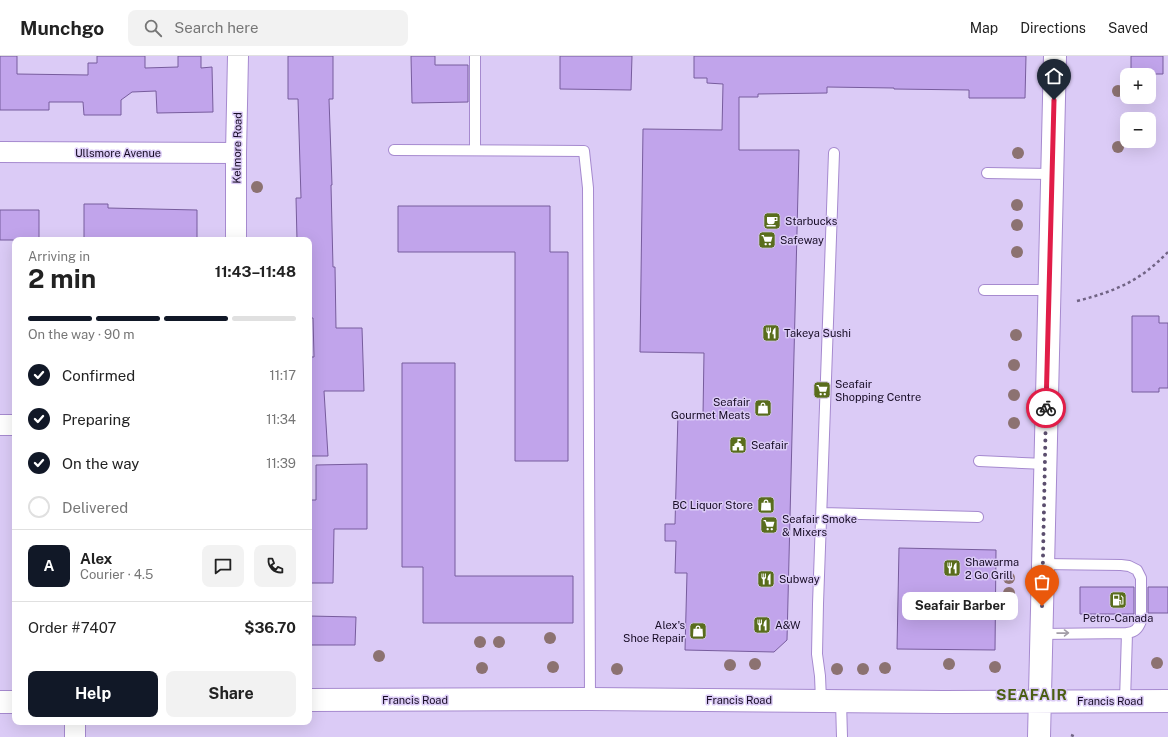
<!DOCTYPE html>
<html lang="en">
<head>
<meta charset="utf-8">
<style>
  body { margin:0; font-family:"Public Sans",sans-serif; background:#f2f2f2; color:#222; height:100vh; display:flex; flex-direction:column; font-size:15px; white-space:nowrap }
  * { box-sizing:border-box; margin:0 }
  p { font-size:13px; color:#767676 }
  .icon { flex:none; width:22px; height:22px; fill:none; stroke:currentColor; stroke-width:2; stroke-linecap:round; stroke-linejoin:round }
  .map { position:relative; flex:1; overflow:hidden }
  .panel { position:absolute; left:12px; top:181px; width:300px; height:488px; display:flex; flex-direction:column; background:#fff; border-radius:8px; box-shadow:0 4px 16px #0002 }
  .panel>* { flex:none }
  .tools { position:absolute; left:1120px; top:12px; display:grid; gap:8px }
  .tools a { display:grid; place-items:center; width:36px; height:36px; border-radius:8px; background:#fff; box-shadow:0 4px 16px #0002; font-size:20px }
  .pin { position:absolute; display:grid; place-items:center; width:34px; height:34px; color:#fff; margin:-41px -17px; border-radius:50% 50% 50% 0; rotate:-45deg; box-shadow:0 0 4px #0007 }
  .pin .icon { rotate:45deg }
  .courier { position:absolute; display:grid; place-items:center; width:40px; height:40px; margin:-20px; border:3px solid #e11d48; border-radius:50%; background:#fff; color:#222; box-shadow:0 1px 5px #0007 }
  .bubble { position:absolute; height:28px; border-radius:8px; background:#fff; box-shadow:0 4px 16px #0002; font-size:13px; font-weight:700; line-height:28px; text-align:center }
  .overview em { font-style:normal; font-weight:700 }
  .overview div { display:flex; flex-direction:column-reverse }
  .overview { display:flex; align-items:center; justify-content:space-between; height:68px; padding:0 16px }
  h1 { font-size:26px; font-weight:700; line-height:30px }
  .bar { display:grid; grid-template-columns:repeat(4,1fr); gap:6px 4px; align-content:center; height:48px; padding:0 16px }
  .bar i { height:5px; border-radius:3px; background:#e0e0e0 }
  .bar .active { background:#111827 }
  .bar p { grid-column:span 4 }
  .line { display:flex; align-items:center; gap:10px; padding:0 16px; border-top:1px solid #e0e0e0 }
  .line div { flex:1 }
  .round { display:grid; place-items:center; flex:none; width:42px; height:42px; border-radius:8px; background:#f2f2f2 }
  ol { padding:0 16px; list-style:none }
  li { display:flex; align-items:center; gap:12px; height:44px }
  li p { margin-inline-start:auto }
  li .icon { padding:4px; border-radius:50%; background:#111827; color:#fff; stroke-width:4 }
  li:last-child { color:#767676 }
  li i { width:22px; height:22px; border:2px solid #e0e0e0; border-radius:50% }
  .action { display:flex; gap:8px; margin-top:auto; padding:8px 16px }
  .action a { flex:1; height:46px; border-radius:8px; background:#111827; color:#fff; font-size:16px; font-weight:700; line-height:46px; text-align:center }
  .action a+a { background:#f2f2f2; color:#222 }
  header { display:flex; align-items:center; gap:24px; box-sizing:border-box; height:56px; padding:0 20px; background:#fff; border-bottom:1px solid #e0e0e0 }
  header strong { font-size:19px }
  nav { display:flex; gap:22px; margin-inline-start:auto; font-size:14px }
  .search { width:280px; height:36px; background:#f2f2f2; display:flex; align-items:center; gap:10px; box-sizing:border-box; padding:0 14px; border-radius:8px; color:#767676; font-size:15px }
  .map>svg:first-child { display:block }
  .building { fill:#c1a4eb; stroke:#775c9d }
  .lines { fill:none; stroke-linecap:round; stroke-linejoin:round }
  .lane-casing { stroke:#a68acf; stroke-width:12 }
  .street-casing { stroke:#a68acf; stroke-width:22 }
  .secondary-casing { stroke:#a68acf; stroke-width:24 }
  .path { stroke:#716485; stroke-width:2.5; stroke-dasharray:3 3; stroke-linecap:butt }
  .lane { stroke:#fff; stroke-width:10 }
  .street { stroke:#fff; stroke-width:20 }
  .secondary { stroke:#fff; stroke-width:22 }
  .tree { fill:#8c7271 }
  .oneway { stroke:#a29da7 }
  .done { stroke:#5b4e6e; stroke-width:4; stroke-dasharray:0 7.2 }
  .route { stroke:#e11d48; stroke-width:5 }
  .labels { text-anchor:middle; stroke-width:3; stroke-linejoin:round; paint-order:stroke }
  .street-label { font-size:11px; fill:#160b24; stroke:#dbcbf6 }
  .poi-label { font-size:11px; fill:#160b24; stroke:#dbcbf6; text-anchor:start }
  .district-label { font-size:15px; font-weight:bold; letter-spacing:1px; fill:#4c5e13; stroke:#dbcbf6 }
</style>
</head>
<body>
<header>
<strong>Munchgo</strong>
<div class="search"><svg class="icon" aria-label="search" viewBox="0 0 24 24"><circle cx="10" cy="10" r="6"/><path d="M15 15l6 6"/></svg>Search here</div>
<nav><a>Map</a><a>Directions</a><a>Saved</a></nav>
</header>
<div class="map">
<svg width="1168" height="681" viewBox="0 0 1168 681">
  <rect width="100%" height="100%" fill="#dbcbf6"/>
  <path class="building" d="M0 0H17V18L88 19V7H97V0H145V12L178 11V0H201V12L212 11 213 56 157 57 156 35 132 36 121 44V59H84L83 46H49V54H0Z
    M288 0H333V43H329L332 129H331L333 211H335L336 272H362L364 335H324L328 400H309V301H314L313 262H309V184H297L296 142H301L298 43H288Z
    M411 0H435V9H468V46L412 47Z
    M560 0H632L631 34 560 33Z
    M694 0H1026L1025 42H969V34L894 33V32L827 31V37L758 38V41H739V94H799L787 584 774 596 685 594 687 517H675L676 485H665V468H675L678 358 703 359 704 297 640 296 643 73 722 74 723 28 707 27V22H694Z
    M1131 0H1163V18H1131Z
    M84 148H108V152L197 154V184H84Z
    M398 150H550V196H568V405H515V196H398Z
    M0 154H39V184H0Z
    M1132 260H1159V267H1168V332H1159V336H1132Z
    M402 307H455V520H573V567H423V511H402Z
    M367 408V473H334L333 527H309V444H316V409Z
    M899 492 996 494 995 594 897 593Z
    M1080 531H1134V558H1080Z
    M1148 531H1168V557H1148Z
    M309 560 356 561 355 589H309Z"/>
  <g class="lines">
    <defs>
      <path id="lane" d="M475 0V94
        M394 94 584 95 588 132 590 643
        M987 117 1052 118
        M984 234H1049
        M979 405 1046 408
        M822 457 978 461
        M1043 508 1121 509 1129 510 1137 514 1141 522V565C1138 573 1135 576 1127 577L1125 645
        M1041 578 1127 577
        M821 644 820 620 817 598 818 548 834 97
        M841 645 842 681"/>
      <path id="street" d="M0 96 236 97
        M236 184V97L238 0
        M0 369H15
        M75 666V681"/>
      <path id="secondary" d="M309 644 590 643 943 646 1168 645
        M0 646H15
        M1039 681 1055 0"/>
    </defs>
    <use href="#lane" class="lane-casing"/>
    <use href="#street" class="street-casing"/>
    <use href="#secondary" class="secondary-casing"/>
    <path class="path" d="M1077 245C1116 235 1140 225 1168 196
      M1071 679 1076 681"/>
    <use href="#lane" class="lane"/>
    <use href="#street" class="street"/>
    <use href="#secondary" class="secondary"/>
  </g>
  <g class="tree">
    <circle cx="1118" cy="35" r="6"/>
    <circle cx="1118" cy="91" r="6"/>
    <circle cx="1018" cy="97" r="6"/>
    <circle cx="257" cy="131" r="6"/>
    <circle cx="1017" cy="149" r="6"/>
    <circle cx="1017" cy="169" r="6"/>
    <circle cx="1017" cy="196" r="6"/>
    <circle cx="1016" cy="279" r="6"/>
    <circle cx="1014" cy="309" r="6"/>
    <circle cx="1014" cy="339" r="6"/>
    <circle cx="1014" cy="367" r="6"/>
    <circle cx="1009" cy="522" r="6"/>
    <circle cx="1009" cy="537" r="6"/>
    <circle cx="550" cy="582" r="6"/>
    <circle cx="480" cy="586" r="6"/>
    <circle cx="499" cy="586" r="6"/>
    <circle cx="379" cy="600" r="6"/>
    <circle cx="1157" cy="607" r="6"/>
    <circle cx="755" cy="608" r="6"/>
    <circle cx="949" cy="608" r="6"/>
    <circle cx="730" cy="609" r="6"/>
    <circle cx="553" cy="611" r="6"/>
    <circle cx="995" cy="611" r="6"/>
    <circle cx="482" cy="612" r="6"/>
    <circle cx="885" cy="612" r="6"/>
    <circle cx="617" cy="613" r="6"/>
    <circle cx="837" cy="613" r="6"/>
    <circle cx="863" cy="613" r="6"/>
  </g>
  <defs><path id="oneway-shaft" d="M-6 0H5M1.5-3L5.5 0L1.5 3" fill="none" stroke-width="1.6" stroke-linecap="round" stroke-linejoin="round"/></defs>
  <use class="oneway" href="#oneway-shaft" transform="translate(1063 577) rotate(-1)"/>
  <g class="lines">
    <path class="done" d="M1042 550 1046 352"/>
    <path class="route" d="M1046 352 1054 44"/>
  </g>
  <defs>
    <symbol id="cafe-square" viewBox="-11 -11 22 22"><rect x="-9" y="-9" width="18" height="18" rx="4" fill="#596d1c" stroke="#dbcbf6"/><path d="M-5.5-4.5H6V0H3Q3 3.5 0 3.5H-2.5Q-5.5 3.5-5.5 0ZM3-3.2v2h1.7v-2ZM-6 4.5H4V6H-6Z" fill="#fff"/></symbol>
    <symbol id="supermarket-square" viewBox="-11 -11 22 22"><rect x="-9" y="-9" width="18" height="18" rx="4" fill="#596d1c" stroke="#dbcbf6"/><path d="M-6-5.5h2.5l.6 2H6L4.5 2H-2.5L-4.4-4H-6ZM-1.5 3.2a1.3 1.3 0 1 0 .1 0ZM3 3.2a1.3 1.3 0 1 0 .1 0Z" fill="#fff"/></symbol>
    <symbol id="restaurant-square" viewBox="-11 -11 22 22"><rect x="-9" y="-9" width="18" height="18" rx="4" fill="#596d1c" stroke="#dbcbf6"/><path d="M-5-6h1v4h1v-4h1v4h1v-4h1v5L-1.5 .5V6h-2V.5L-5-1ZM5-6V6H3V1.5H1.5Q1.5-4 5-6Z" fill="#fff"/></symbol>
    <symbol id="shop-square" viewBox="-11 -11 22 22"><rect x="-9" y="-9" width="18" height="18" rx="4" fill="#596d1c" stroke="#dbcbf6"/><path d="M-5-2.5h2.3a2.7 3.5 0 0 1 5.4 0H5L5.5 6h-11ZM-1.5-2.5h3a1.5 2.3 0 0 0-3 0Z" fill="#fff"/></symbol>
    <symbol id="civic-square" viewBox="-11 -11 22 22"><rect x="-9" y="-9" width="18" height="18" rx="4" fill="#596d1c" stroke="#dbcbf6"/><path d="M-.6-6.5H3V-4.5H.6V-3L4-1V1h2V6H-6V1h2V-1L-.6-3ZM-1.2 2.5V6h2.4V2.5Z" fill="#fff"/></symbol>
    <symbol id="fuel-square" viewBox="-11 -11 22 22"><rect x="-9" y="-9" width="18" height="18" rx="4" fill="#596d1c" stroke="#dbcbf6"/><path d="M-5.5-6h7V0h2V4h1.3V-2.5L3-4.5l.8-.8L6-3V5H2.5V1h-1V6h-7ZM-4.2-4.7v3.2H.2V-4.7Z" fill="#fff"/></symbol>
  </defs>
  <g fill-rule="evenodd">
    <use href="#cafe-square" x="762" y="155" width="20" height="20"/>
    <use href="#supermarket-square" x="757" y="174" width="20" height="20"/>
    <use href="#restaurant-square" x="761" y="267" width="20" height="20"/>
    <use href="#supermarket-square" x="812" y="324" width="20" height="20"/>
    <use href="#shop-square" x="753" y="342" width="20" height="20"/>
    <use href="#civic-square" x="728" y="379" width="20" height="20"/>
    <use href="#shop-square" x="756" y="439" width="20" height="20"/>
    <use href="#supermarket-square" x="759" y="459" width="20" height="20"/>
    <use href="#restaurant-square" x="942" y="502" width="20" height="20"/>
    <use href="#restaurant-square" x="756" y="513" width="20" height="20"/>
    <use href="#fuel-square" x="1108" y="534" width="20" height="20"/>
    <use href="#restaurant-square" x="752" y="559" width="20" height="20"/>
    <use href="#shop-square" x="688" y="565" width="20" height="20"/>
  </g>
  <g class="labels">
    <g class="street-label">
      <text transform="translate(237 92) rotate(-89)" y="4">Kelmore Road</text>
      <text x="118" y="101">Ullsmore Avenue</text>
      <text x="415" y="648">Francis Road</text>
      <text x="739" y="648">Francis Road</text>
      <text x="1110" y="649">Francis Road</text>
    </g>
    <g class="poi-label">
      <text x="785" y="169">Starbucks</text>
      <text x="780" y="188">Safeway</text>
      <text x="784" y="281">Takeya Sushi</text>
      <text x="835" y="332">Seafair<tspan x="835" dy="13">Shopping Centre</tspan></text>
      <text x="750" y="350" text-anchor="end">Seafair<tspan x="750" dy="13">Gourmet Meats</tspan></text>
      <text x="751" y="393">Seafair</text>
      <text x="753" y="453" text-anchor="end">BC Liquor Store</text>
      <text x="782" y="467">Seafair Smoke<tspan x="782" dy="13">&amp; Mixers</tspan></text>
      <text x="965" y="510">Shawarma<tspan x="965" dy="13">2 Go Grill</tspan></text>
      <text x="779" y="527">Subway</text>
      <text x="1118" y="566" text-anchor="middle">Petro-Canada</text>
      <text x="685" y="573" text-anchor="end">Alex's<tspan x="685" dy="13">Shoe Repair</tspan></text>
      <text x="775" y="573">A&amp;W</text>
    </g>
    <g class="district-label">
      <text x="1032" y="644">SEAFAIR</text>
    </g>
  </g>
</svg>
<div class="tools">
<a>+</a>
<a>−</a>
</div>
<div class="pin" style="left:1042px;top:550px;background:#ea580c"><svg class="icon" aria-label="bag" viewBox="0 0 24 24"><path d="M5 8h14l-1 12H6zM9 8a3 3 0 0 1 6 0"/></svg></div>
<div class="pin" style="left:1054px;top:44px;background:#1f2937"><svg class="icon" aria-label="home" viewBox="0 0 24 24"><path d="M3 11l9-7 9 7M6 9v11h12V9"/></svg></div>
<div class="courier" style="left:1046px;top:352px"><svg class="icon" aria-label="bike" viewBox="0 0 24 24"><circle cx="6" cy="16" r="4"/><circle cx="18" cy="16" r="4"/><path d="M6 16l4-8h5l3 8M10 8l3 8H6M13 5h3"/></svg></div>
<div class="bubble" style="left:902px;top:536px;width:116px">Seafair Barber</div>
<section class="panel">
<div class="overview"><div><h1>2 min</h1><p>Arriving in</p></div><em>11:43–11:48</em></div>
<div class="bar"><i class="active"></i><i class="active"></i><i class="active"></i><i></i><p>On the way · 90 m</p></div>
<ol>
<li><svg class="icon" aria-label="check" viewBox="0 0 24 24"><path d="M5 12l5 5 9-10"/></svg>Confirmed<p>11:17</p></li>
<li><svg class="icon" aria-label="check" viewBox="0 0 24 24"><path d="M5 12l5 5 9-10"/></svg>Preparing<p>11:34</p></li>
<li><svg class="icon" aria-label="check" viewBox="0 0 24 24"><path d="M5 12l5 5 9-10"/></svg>On the way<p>11:39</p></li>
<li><i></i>Delivered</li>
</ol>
<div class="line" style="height:72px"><b class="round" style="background:#111827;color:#fff">A</b><div><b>Alex</b><p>Courier · 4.5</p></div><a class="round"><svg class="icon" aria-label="chat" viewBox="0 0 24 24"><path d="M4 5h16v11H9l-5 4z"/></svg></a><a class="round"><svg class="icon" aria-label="phone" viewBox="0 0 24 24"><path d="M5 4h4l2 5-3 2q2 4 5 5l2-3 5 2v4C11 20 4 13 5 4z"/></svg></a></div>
<div class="line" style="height:52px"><div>Order #7407</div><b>$36.70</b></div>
<div class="action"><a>Help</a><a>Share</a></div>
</section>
</div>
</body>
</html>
